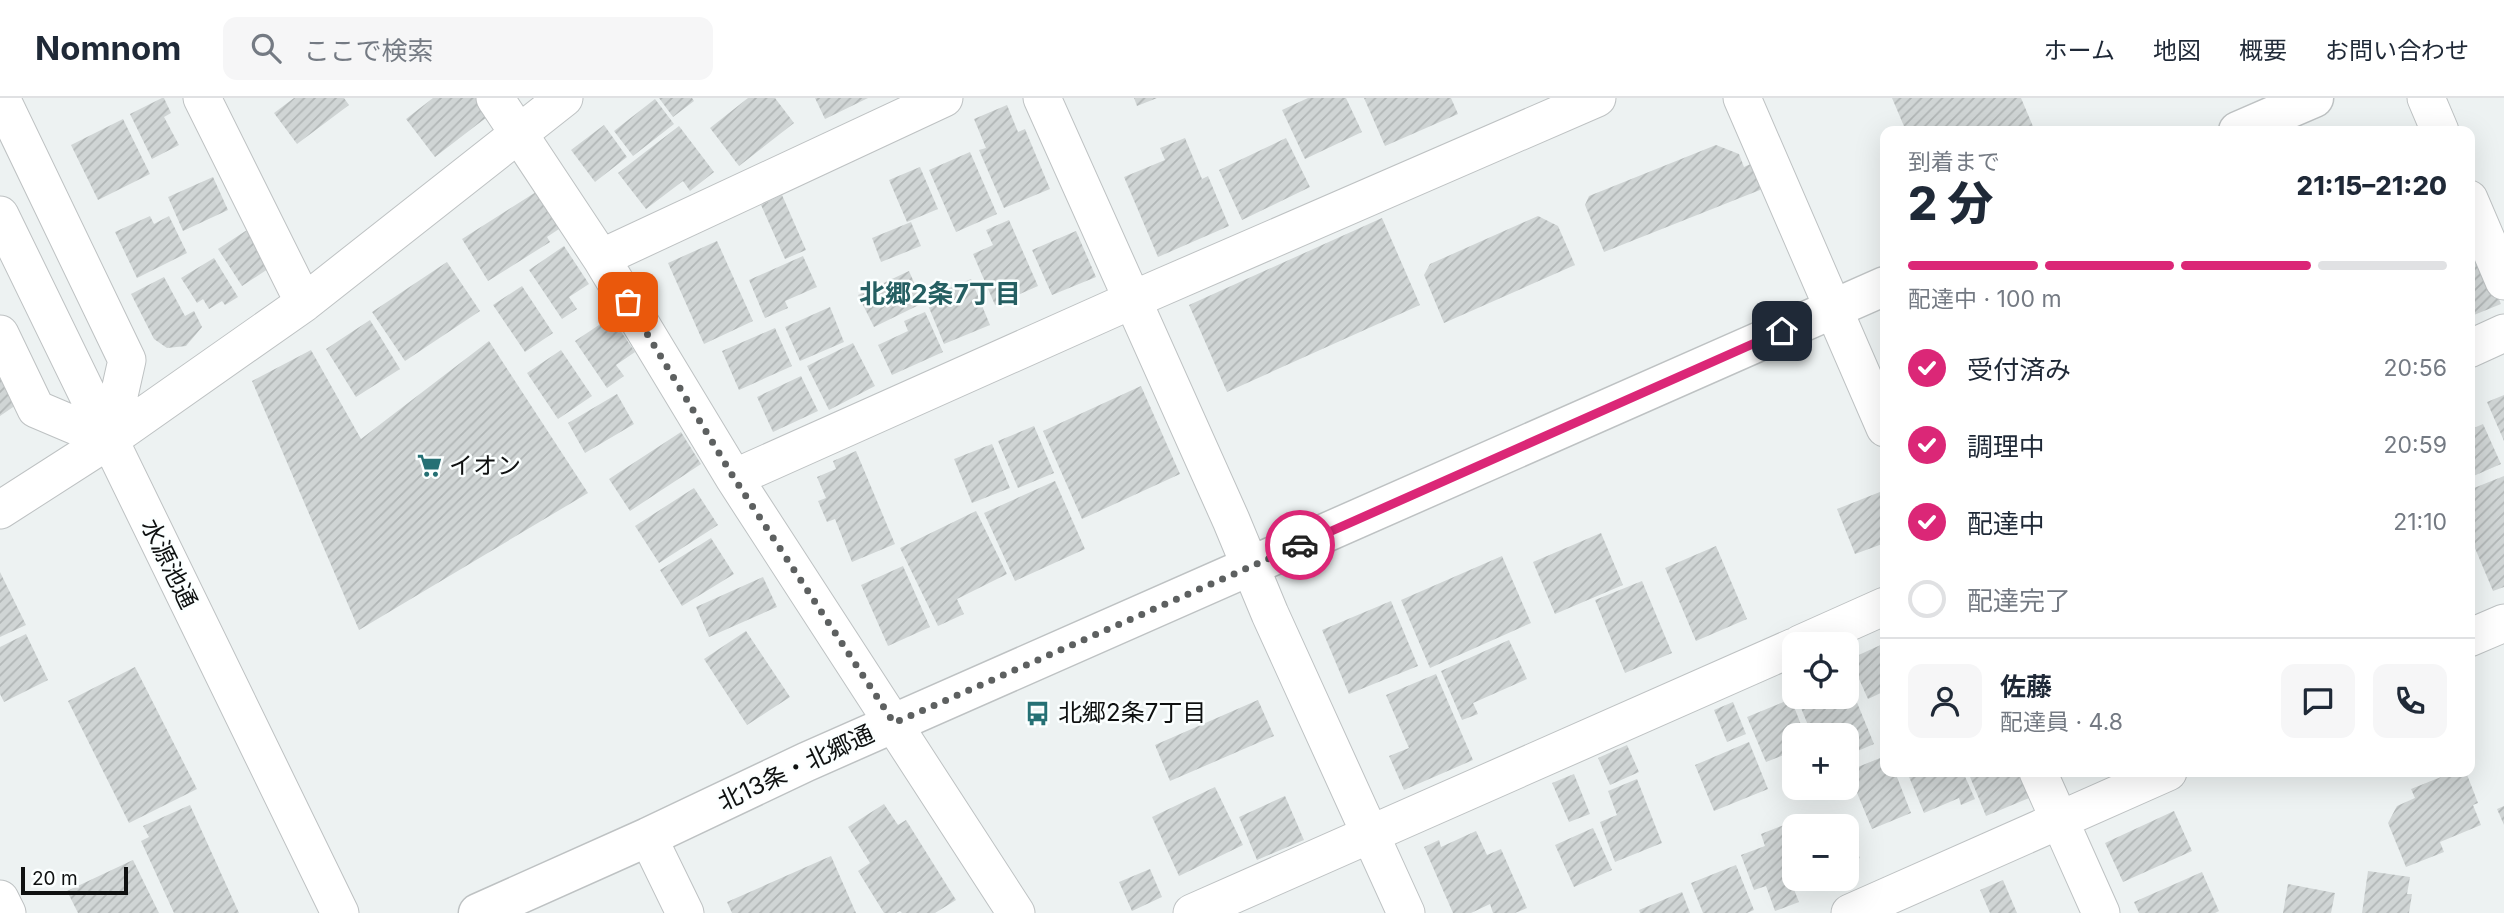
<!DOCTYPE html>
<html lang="ja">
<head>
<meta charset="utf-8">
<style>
  body { margin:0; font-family:Inter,"Noto Sans JP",sans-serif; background:#f6f6f7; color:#1f2937; height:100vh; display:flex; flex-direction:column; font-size:26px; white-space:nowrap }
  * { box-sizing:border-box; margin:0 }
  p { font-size:23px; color:#747a83 }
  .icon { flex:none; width:38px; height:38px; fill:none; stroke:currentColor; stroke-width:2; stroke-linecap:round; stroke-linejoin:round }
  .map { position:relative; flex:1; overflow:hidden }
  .details { position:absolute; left:1880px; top:28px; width:595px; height:651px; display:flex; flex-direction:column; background:#fff; border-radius:14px; box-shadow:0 7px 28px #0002 }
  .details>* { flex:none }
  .tools { position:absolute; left:1782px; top:534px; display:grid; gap:14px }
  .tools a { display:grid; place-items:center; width:77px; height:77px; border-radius:14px; background:#fff; box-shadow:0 7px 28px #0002; font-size:35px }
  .scale { position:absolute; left:21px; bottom:18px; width:107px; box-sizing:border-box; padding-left:7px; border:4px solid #0f1111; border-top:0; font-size:19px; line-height:24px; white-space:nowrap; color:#0f1111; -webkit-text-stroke:5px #fbffff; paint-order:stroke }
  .pin { position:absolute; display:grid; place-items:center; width:60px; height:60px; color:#fff; margin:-30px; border-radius:14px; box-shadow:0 4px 10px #0006 }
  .courier { position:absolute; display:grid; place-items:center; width:70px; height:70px; margin:-35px; border:5px solid #db2777; border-radius:50%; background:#fff; color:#222; box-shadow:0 2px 9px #0007 }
  .overview em { font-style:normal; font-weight:800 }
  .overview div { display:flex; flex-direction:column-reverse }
  .overview { display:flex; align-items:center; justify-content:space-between; height:119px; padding:0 28px }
  h1 { font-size:46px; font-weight:800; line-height:52px }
  .bar { display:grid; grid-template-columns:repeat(4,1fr); gap:10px 7px; align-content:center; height:84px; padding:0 28px }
  .bar i { height:9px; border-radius:5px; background:#e0e1e3 }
  .bar .on { background:#db2777 }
  .bar p { grid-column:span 4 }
  .line { display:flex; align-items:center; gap:18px; padding:0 28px; border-top:2px solid #e0e1e3 }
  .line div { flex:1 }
  .round { display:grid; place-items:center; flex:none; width:74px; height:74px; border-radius:14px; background:#f6f6f7 }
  ol { padding:0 28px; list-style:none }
  li { display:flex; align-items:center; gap:21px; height:77px }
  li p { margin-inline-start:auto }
  li .icon { padding:7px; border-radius:50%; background:#db2777; color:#fff; stroke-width:4 }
  li:last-child { color:#747a83 }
  li i { width:38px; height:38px; border:4px solid #e0e1e3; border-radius:50% }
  header { display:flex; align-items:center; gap:42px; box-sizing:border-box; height:98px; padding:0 35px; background:#fff; border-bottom:2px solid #e0e1e3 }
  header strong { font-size:33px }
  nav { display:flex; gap:38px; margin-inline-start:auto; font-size:24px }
  .search { width:490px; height:63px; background:#f6f6f7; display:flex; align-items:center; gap:18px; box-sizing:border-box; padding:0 24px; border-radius:14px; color:#747a83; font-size:26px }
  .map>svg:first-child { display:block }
  .building { fill:url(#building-hatch) }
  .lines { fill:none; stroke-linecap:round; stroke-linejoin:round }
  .minor-casing { stroke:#bec2c3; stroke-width:39 }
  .major-casing { stroke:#bec2c3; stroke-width:41 }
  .minor { stroke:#fff; stroke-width:37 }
  .major { stroke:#fff; stroke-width:38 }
  .done { stroke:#5d6060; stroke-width:7; stroke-dasharray:0 12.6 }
  .route { stroke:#db2777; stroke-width:9 }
  .labels { text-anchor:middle; stroke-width:5; stroke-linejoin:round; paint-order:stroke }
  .poi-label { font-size:24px; fill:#0f1111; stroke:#fbffff; text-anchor:start }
  .street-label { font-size:24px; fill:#0f1111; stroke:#fbffff }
  .neighbourhood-label { font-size:26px; font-weight:bold; fill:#255f62; stroke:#fbffff }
</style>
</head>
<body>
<header>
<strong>Nomnom</strong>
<div class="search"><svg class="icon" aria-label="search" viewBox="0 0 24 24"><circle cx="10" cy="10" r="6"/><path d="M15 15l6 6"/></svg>ここで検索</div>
<nav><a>ホーム</a><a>地図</a><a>概要</a><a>お問い合わせ</a></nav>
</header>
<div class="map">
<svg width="2504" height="815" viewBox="0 0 2504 815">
  <defs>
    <pattern id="building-hatch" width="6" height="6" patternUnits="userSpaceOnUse" patternTransform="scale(1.75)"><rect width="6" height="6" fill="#d0d5d5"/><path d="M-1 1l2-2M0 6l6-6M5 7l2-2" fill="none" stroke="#b1b6b6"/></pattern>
  </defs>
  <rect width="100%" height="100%" fill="#edf2f2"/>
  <path class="building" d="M162 0H164L171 15 164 19 179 47 152 61 130 16Z
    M294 0H344L349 7 297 46 274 15Z
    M433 0H494L500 9 435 59 406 21Z
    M659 0H692L694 3 673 19Z
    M748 0H775L794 25 739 68 710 30Z
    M815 0H868L825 21Z
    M1134 0H1157L1137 8Z
    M1308 0H1346L1362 34 1305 61 1282 12Z
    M1364 0H1451L1458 16 1385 48Z
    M1892 0H2021L2035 33H1906Z
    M655 1 674 26 633 58 614 33Z
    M1007 7 1018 34 1025 31 1050 91 1004 110 979 52 986 50 974 21Z
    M123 21 150 76 98 102 71 47Z
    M604 27 627 59 595 84 571 52Z
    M679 28 714 74 690 93 683 83 646 111 618 75Z
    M1185 40 1202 81 1208 78 1229 128 1158 159 1124 79 1165 62 1160 50Z
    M1286 40 1310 89 1242 122 1219 72Z
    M1716 47 1739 56 1744 69 1755 64 1765 90 1604 154 1585 107 1589 98Z
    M970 54 997 116 956 134 929 72Z
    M920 69 938 111 907 124 889 82Z
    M213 79 228 112 183 133 168 99Z
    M536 94 559 131 547 139 550 144 488 183 462 141Z
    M782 97 806 152 785 161 761 107Z
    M150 118 154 126 169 118 187 155 137 180 115 134Z
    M1538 118 1558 128 1575 167 1444 225 1424 177 1430 166Z
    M1382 120 1420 207 1227 294 1189 207Z
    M1009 122 1038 188 995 207 973 156 993 147 986 132Z
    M911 124 921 148 881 164 872 140Z
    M247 132 271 169 242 188 218 151Z
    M1076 133 1096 179 1052 197 1032 152Z
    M717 143 753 223 704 246 668 165Z
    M2476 146 2501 206 2469 219V149Z
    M564 148 589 186 569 199 577 211 562 221 529 172Z
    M803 158 817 189 785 203 788 210 765 220 749 182Z
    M214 160 238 199 225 207 222 203 209 211 203 201 197 205 181 180Z
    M447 164 480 213 405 263 372 214Z
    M909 173 923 205 874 229 858 197Z
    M164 179 185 218 194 213 202 229 186 248 167 250 154 241 131 196Z
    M971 181 990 227 944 246 925 200Z
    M522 188 553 235 525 254 493 207Z
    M830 209 844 244 800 263 785 229Z
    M925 214 943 254 892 277 878 247 908 233 904 223Z
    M611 219 635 254 616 267 624 278 607 290 575 243Z
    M370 222 400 271 356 299 326 251Z
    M775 230 792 268 739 292 722 253Z
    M489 243 588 395 359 532 252 283 311 252 361 341Z
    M853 245 875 288 829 312 807 268Z
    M561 252 592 298 558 321 527 275Z
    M0 278 19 305 0 318Z
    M801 278 818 313 773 334 757 299Z
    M1141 288 1180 376 1082 421 1043 333Z
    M617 296 634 326 585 355 568 325Z
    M2504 297V343L2487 304Z
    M2483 326 2501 366 2469 380V332Z
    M1034 328 1054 375 1018 390 998 343Z
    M681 334 701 366 630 413 609 381Z
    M992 346 1010 390 972 405 954 361Z
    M856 353 895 446 852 464 835 421 827 424 818 403 826 400 817 379 836 371 833 363Z
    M2504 378V489L2493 493 2469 436V425L2473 424 2469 416V392Z
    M1055 383 1085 451 1015 483 984 415Z
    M694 390 718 427 659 465 635 428Z
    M1880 394 1885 405V445L1855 456 1837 411Z
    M976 413 1007 476 957 501 964 516 938 528 900 450Z
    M1601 435 1623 487 1555 516 1533 464Z
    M711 440 734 476 682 508 660 472Z
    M1716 448 1747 521 1696 543 1665 470Z
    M1502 458 1531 525 1430 570 1401 502Z
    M903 468 930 529 888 548 861 487Z
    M0 474 26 527 0 539Z
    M763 479 777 509 709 539 696 509Z
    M1642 483 1672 555 1625 575 1595 502Z
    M1391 503 1418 568 1349 596 1322 532Z
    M746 533 790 599 747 627 704 561Z
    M26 536 48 582 4 604 0 596V549Z
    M1509 542 1527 581 1473 605 1478 616 1462 622 1441 573Z
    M1885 545V593L1868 601 1850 561Z
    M135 569 197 691 129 725 68 603Z
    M1436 576 1473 662 1404 692 1389 658 1409 650 1386 597Z
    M1849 585 1874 646 1846 658V637H1812L1799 605 1816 598H1846V586Z
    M1791 601 1805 637H1794V653L1766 664 1747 619Z
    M1258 602 1274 638 1170 683 1155 647Z
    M1733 604 1746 636 1727 644 1714 612Z
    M1749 644 1768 691 1714 713 1695 667Z
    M1627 647 1639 674 1610 687 1598 660Z
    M1885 658V674H1895L1911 715 1872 731 1848 673Z
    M1907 674H1963L1975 701 1961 707 1959 700 1924 715Z
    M1968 674H2018L2029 700 1986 718Z
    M2440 674H2466L2478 705 2473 707 2481 727 2440 744 2444 754 2406 769 2388 725 2397 708 2415 700 2411 691 2441 679Z
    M1574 676 1590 716 1569 724 1552 685Z
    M1637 681 1662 745 1615 764 1600 724 1617 717 1608 693Z
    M1215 689 1243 747 1179 778 1152 719Z
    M1285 698 1304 742 1257 762 1239 719Z
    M884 706 898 727 906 722 956 802 935 815H902L900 813 896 815H884L858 773 870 765 848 729Z
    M190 707 239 815H174L141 743 149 739 143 728Z
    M2504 708V727L2497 711Z
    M2174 713 2192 753 2123 784 2105 745Z
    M1784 727 1794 753V780H1804L1805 784 1793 789 1799 804 1775 813 1766 788 1754 792 1741 757 1765 748 1761 736Z
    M1593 730 1612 772 1574 789 1555 747Z
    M1846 730 1860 760 1846 766Z
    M1476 733 1487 757 1501 751 1527 810 1515 815H1493L1490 806 1471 815H1453L1424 749 1439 742 1441 749Z
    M831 758 856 815H732L727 804Z
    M133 762 159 815H78L67 793Z
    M1736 767 1754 812 1747 815H1703L1691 785Z
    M1150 771 1162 799 1132 813 1119 784Z
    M2368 773 2410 779 2407 796H2412L2409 815H2362Z
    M2202 774 2219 813 2215 815H2139L2134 804Z
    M2003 782 2017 815H1990L1980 792Z
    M2288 786 2335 795 2331 815H2283Z
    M1682 794 1690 815H1640L1639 812Z"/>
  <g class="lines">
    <defs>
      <path id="minor" d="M1 0 127 262 109 342
        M202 0 304 205
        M495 0 601 160 734 380 1016 815
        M1042 0 1231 422 1270 516 1406 815
        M1742 0 1885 330
        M2426 0 2440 33
        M2469 101 2504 183
        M0 117 340 815
        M601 160 944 0
        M0 236 36 311 109 342
        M2469 251 2504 235
        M734 380 1132 202 1597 0
        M0 412 109 342 304 205 564 0
        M2469 540 2504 525
        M1800 546 1885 508
        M2038 674 2101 815
        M648 739 685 815
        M0 801 7 815
        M1192 815 1794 549
        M1850 815 2168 674"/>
      <path id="major" d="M2238 33 2314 0
        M478 815 648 739 806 664 1885 188"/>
    </defs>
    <use href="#minor" class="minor-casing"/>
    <use href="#major" class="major-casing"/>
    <use href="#minor" class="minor"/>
    <use href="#major" class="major"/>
  </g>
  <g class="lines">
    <path class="done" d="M628 204 734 380 894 625 1300 447"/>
    <path class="route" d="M1300 447 1782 233"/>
  </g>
  <defs>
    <symbol id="supermarket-bare" viewBox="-9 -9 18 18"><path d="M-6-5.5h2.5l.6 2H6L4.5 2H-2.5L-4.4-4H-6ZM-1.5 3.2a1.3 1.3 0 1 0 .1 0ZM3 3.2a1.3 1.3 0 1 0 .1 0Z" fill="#257074" stroke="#fbffff" stroke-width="2.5" paint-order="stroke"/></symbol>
    <symbol id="bus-bare" viewBox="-9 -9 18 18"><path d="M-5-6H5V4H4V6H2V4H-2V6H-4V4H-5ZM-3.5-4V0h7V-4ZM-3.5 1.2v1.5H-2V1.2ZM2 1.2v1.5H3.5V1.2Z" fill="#257074" stroke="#fbffff" stroke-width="2.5" paint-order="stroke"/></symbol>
  </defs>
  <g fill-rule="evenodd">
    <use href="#supermarket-bare" x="412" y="350" width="35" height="35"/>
    <use href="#bus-bare" x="1020" y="598" width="35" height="35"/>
  </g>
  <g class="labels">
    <g class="poi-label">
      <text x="449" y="376">イオン</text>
      <text x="1058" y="623">北郷2条7丁目</text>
    </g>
    <g class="street-label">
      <text transform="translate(169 466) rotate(64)" y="8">水源池通</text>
      <text transform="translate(796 670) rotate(-25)" y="8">北13条・北郷通</text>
    </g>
    <g class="neighbourhood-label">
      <text x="940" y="205">北郷2条7丁目</text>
    </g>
  </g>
</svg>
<div class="tools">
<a><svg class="icon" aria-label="locate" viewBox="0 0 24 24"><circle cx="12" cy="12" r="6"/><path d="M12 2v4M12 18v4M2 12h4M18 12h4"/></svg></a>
<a>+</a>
<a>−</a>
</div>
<div class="scale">20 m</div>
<div class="pin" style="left:628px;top:204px;background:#ea580c"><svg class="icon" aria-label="bag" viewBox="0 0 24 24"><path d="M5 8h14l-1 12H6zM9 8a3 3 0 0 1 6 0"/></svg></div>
<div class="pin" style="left:1782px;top:233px;background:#1f2937"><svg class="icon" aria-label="home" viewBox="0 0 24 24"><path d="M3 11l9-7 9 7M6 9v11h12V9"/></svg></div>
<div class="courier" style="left:1300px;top:447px"><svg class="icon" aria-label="car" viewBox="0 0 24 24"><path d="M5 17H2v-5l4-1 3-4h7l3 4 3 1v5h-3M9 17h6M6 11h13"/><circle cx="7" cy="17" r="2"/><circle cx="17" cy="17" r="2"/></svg></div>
<section class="details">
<div class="overview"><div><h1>2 分</h1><p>到着まで</p></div><em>21:15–21:20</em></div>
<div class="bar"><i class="on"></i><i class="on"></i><i class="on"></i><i></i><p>配達中 · 100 m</p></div>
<ol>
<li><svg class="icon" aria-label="check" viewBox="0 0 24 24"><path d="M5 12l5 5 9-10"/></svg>受付済み<p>20:56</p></li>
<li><svg class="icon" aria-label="check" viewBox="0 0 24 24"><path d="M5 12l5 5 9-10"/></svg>調理中<p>20:59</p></li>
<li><svg class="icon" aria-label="check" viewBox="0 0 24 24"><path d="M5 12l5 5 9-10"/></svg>配達中<p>21:10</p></li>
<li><i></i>配達完了</li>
</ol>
<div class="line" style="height:126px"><a class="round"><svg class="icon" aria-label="person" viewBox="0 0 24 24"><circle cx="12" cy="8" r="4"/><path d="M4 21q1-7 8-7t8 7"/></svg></a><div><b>佐藤</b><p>配達員 · 4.8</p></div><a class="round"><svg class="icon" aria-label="chat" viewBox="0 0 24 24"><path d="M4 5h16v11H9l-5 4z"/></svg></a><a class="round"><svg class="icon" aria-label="phone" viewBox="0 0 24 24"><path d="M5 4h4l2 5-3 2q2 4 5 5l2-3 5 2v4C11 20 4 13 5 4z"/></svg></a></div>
</section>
</div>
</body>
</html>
